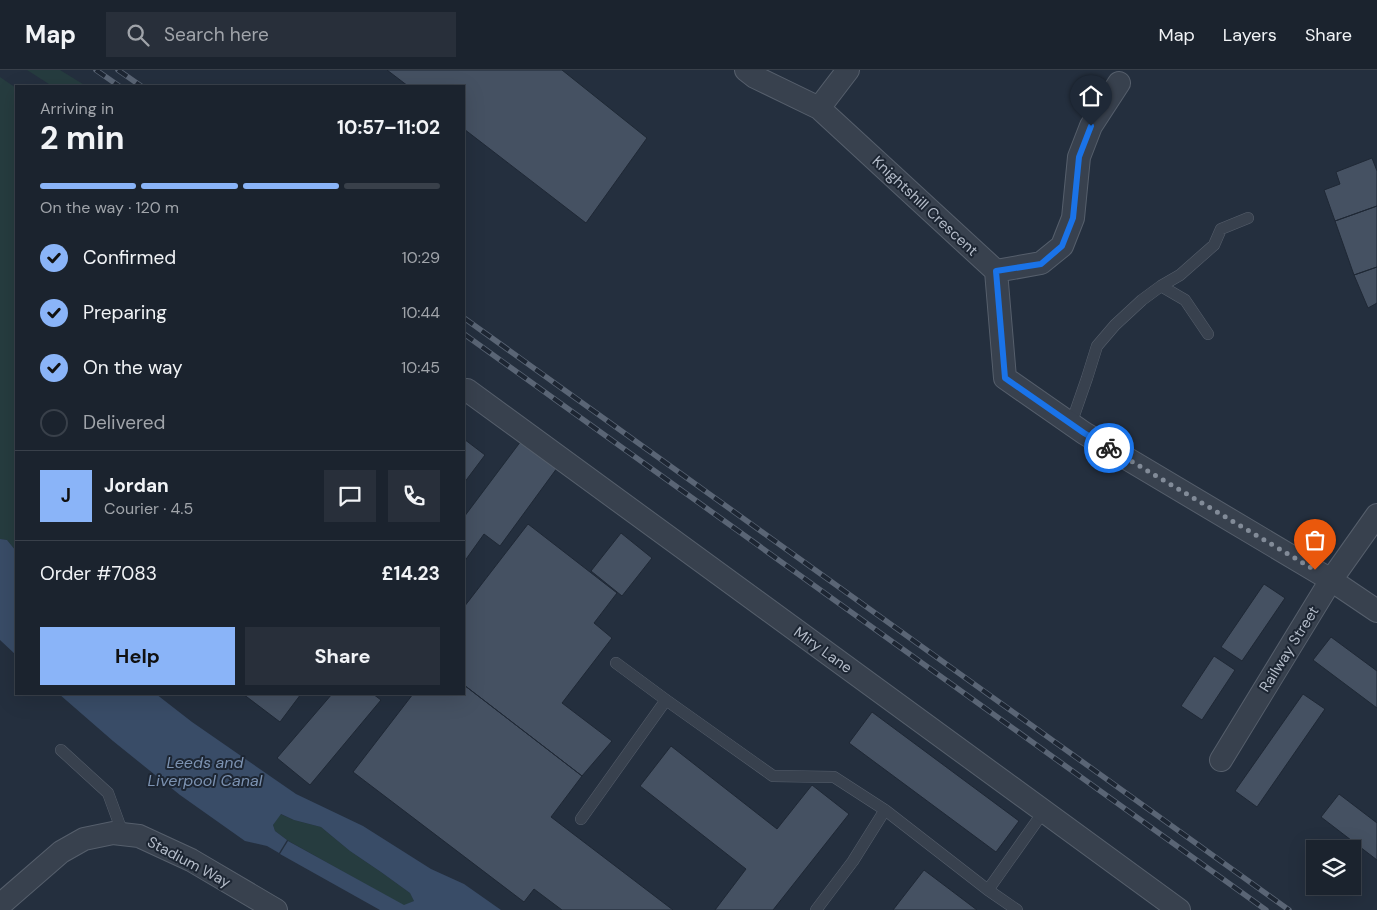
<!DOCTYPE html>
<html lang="en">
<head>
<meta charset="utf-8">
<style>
  body { margin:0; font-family:"DM Sans",sans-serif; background:#282f3a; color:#f1f3f6; height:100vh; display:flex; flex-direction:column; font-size:19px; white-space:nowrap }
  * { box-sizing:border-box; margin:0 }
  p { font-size:16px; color:#a0a4aa }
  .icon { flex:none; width:28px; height:28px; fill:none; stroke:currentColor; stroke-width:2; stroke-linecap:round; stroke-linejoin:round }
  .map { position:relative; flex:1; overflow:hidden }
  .side { position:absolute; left:15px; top:15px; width:450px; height:610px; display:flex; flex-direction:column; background:#1b232e; border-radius:0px; box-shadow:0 5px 20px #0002,0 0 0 1px #39404a }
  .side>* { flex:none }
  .buttons { position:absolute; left:1306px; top:770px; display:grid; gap:10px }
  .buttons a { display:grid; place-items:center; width:55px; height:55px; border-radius:0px; background:#1b232e; box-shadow:0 5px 20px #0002,0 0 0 1px #39404a; font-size:25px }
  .pin { position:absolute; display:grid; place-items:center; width:42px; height:42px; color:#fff; margin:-51px -21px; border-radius:50% 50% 50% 0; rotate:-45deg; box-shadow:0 0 5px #0007 }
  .pin .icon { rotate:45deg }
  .courier { position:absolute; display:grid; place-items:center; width:50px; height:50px; margin:-25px; border:4px solid #1a73e8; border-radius:50%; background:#fff; color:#222; box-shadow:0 1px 6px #0007 }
  .overview em { font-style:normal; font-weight:700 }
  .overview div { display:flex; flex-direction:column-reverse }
  .overview { display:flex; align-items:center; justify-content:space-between; height:85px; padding:0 25px }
  h1 { font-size:32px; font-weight:700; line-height:38px }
  .bar { display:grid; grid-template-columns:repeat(4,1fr); gap:8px 5px; align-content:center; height:60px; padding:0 25px }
  .bar i { height:6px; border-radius:4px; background:#39404a }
  .bar .selected { background:#8ab4f8 }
  .bar p { grid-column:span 4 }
  .line { display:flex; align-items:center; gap:12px; padding:0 25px; border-top:1px solid #39404a }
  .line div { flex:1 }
  .round { display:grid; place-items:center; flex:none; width:52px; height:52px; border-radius:0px; background:#282f3a }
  ol { padding:0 25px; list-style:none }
  li { display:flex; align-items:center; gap:15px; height:55px }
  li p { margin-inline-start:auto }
  li .icon { padding:5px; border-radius:50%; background:#8ab4f8; color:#111; stroke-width:4 }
  li:last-child { color:#a0a4aa }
  li i { width:28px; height:28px; border:2px solid #39404a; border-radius:50% }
  .primary-button { display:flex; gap:10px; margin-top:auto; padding:10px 25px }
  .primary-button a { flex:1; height:58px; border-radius:0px; background:#8ab4f8; color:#111; font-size:20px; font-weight:700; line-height:58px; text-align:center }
  .primary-button a+a { background:#282f3a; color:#f1f3f6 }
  header { display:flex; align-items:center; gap:30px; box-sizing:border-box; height:70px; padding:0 25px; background:#1b232e; border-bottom:1px solid #39404a }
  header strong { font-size:24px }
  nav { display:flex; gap:28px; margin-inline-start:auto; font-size:18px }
  .search { width:350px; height:45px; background:#282f3a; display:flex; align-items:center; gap:12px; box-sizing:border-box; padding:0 18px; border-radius:0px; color:#a0a4aa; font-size:19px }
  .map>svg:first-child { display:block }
  .green { fill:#263c3f }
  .water { fill:#394c67 }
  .building { fill:#455162; stroke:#1f2835 }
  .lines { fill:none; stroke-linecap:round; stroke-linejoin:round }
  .lane-casing { stroke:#565f6c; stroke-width:12 }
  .street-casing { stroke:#565f6c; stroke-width:24 }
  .lane { stroke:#38414e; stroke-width:11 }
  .street { stroke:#38414e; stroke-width:22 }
  .rail-casing { stroke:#5a6575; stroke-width:5.5 }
  .rail { stroke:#1d2633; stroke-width:4; stroke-dasharray:11; stroke-linecap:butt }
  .done { stroke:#828b98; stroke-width:5; stroke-dasharray:0 9 }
  .route { stroke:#1a73e8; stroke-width:6 }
  .labels { text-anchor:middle; stroke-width:4; stroke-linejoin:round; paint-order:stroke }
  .street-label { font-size:15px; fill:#b4bcc9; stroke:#1d2633 }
  .water-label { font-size:16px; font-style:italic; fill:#7c92b1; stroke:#1d2633 }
</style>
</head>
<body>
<header>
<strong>Map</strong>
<div class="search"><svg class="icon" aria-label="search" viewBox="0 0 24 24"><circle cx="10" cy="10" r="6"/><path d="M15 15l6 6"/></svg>Search here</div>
<nav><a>Map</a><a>Layers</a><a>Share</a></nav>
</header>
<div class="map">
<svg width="1377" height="840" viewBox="0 0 1377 840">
  <rect width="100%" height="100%" fill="#242f3e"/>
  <path class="green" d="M27 0H60L86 16H52Z
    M0 7 16 18V481L7 470 0 469Z
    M280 744 294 750 321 757 350 781 381 802 410 823 414 831 404 836 287 770 275 761 273 755Z"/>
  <path class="water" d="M0 469 7 470 16 481V585L0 570Z
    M59 624H156L192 652 296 724 363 756 431 799 464 814 501 840H380L280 784 288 771 404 835 414 831 410 823 381 802 350 781 321 757 294 750 281 744 273 755 275 761 287 770 279 783 267 776 245 771 180 725 113 671Z"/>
  <path class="building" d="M387 0H562L647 68 586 153 464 59V16H408Z
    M1372 88 1377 101V136L1335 151 1324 120 1340 114 1336 102Z
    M1377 136V197L1354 205 1335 151Z
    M1377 197V233L1368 238 1354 205Z
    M524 367 560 394 500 476 484 464 464 492V447Z
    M464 369 485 385 464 413Z
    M528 454 617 523 594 553 612 568 562 633 612 671 582 706 464 615V537Z
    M621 463 652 488 622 526 591 501Z
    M1264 514 1285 528 1242 591 1221 577Z
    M1331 567 1377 601V638L1313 590Z
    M1214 586 1235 600 1202 650 1181 636Z
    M464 615 582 706 551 747 673 840H562L534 819 524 832 353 702 413 624H464Z
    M243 624H301L280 652Z
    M332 624H373L381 630 310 715 277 688Z
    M1303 624 1325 639 1257 737 1235 721Z
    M872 642 1019 751 996 782 849 673Z
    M671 676 777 759 812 715 849 744 773 840H715L746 799 640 716Z
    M1339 724 1377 753V790L1321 747Z
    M924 800 977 840H893Z"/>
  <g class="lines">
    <defs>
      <path id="lane" d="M1161 216 1185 230 1208 264
        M1071 354 1087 308 1097 276 1115 255 1142 230 1161 216 1180 205 1214 175 1221 159 1248 148
        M616 593 666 630 773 706 834 707 885 740 988 820
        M61 680 108 723 123 764
        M581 749 666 630
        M816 840 853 791 885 740
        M1017 840 988 820 1044 741"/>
      <path id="street" d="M746 0 755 7 819 38 996 201 1005 308 1084 363 1331 510 1377 541
        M819 38 848 0
        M996 201 1041 193 1062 176 1073 148 1079 87 1091 56 1119 13
        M467 320 1179 840
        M1221 690 1331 510 1377 445
        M0 835 61 782 84 769 113 763 139 766 191 790 276 840"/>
    </defs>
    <use href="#lane" class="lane-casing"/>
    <use href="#street" class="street-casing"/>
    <use href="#lane" class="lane"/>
    <use href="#street" class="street"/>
    <defs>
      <path id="rail" d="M96 0 119 16
        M118 0 141 16
        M464 248 1289 840
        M464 264 1266 840"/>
    </defs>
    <use href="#rail" class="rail-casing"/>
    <use href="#rail" class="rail"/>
  </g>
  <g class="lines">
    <path class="done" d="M1109 378 1315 500"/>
    <path class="route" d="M1091 56 1079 87 1073 148 1062 176 1041 194 996 201 1005 308 1084 363 1109 378"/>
  </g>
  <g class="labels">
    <g class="street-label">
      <text transform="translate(925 136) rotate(43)" y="5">Knightshill Crescent</text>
      <text transform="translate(1289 579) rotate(-58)" y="5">Railway Street</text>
      <text transform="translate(823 580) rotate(36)" y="5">Miry Lane</text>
      <text transform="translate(189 792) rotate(28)" y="5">Stadium Way</text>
    </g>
    <g class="water-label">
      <text x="205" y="698">Leeds and<tspan x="205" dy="18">Liverpool Canal</tspan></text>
    </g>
  </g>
</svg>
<div class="buttons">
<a><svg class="icon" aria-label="layers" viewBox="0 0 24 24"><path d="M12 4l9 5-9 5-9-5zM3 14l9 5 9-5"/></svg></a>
</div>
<div class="pin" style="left:1315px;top:500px;background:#ea580c"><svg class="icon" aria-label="bag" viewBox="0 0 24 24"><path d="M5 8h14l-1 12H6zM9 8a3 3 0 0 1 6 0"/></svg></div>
<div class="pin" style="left:1091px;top:56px;background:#1f2937"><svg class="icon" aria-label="home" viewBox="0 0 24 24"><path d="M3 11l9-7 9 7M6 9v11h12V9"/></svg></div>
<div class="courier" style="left:1109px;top:378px"><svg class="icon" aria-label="bike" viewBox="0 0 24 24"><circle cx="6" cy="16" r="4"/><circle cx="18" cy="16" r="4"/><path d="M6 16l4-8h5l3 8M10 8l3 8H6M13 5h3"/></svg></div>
<section class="side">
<div class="overview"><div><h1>2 min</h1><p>Arriving in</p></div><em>10:57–11:02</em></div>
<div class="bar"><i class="selected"></i><i class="selected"></i><i class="selected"></i><i></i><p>On the way · 120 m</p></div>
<ol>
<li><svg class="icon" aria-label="check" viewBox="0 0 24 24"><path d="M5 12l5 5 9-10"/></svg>Confirmed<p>10:29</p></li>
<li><svg class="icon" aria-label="check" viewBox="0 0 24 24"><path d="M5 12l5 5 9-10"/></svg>Preparing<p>10:44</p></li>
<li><svg class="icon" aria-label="check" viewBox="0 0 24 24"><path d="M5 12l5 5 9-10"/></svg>On the way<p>10:45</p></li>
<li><i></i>Delivered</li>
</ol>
<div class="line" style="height:90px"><b class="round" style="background:#8ab4f8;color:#111">J</b><div><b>Jordan</b><p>Courier · 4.5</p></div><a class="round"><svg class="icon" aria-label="chat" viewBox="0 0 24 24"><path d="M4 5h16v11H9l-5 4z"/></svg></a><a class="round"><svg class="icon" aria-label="phone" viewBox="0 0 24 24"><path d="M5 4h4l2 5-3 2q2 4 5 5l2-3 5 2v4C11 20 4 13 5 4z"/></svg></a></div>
<div class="line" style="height:65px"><div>Order #7083</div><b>£14.23</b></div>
<div class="primary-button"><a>Help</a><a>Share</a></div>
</section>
</div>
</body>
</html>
